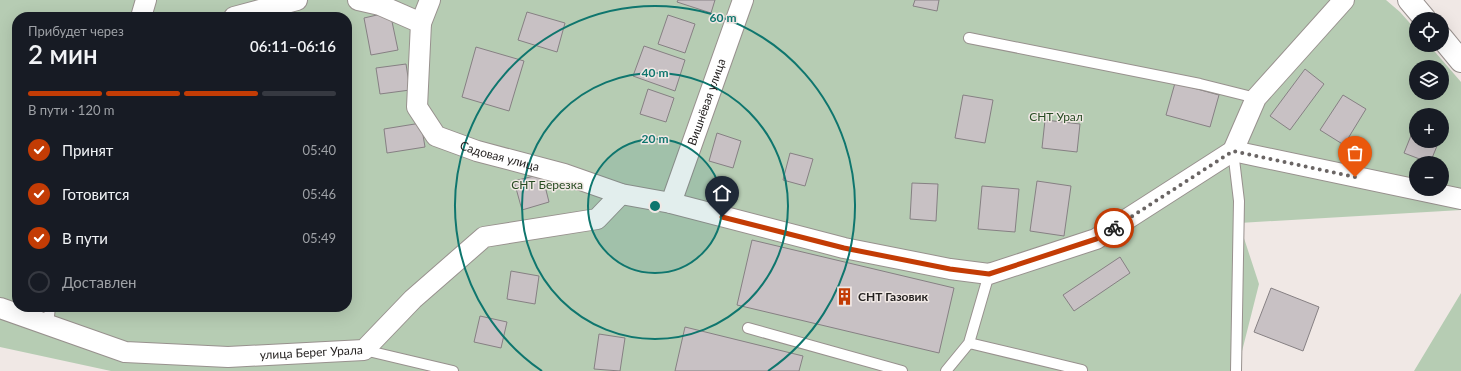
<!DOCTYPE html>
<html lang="ru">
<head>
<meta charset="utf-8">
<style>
  body { margin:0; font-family:Lato,sans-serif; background:#20242c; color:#f1f3f6; height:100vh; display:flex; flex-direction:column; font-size:15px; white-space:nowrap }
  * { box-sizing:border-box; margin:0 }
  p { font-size:13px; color:#9ea1a6 }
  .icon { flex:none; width:22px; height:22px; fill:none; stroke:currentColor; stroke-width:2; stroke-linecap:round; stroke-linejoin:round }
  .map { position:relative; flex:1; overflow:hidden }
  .details { position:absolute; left:12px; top:12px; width:340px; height:300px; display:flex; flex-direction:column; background:#171b24; border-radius:16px; box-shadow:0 4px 16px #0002 }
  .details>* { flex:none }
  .controls { position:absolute; left:1409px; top:12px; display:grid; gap:8px }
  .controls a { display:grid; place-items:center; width:40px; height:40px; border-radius:50%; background:#171b24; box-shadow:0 4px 16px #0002; font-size:20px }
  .pin { position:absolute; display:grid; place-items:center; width:34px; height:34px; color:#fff; margin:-41px -17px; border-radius:50% 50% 50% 0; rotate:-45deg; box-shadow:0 0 4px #0007 }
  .pin .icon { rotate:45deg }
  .courier { position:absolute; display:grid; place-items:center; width:40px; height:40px; margin:-20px; border:3px solid #c33c05; border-radius:50%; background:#fff; color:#222; box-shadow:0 1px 5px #0007 }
  .head em { font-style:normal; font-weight:600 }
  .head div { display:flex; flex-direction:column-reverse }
  .head { display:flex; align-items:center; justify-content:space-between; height:68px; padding:0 16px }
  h1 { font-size:26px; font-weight:600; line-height:30px }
  .bar { display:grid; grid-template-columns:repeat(4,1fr); gap:6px 4px; align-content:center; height:48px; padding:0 16px }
  .bar i { height:5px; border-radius:3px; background:#363941 }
  .bar .current { background:#c33c05 }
  .bar p { grid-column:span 4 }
  ol { padding:0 16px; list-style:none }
  li { display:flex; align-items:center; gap:12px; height:44px }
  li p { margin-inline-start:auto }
  li .icon { padding:4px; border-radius:50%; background:#c33c05; color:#fff; stroke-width:4 }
  li:last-child { color:#9ea1a6 }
  li i { width:22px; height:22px; border:2px solid #363941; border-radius:50% }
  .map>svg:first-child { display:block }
  .green { fill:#b6ccb3; fill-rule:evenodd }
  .building { fill:#c8c1c4; stroke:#868083 }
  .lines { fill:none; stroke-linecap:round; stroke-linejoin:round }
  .service-casing { stroke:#98918e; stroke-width:12 }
  .minor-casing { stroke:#98918e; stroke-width:22 }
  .tertiary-casing { stroke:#98918e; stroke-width:24 }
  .service { stroke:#fff; stroke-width:10 }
  .minor { stroke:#fff; stroke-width:20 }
  .tertiary { stroke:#fff; stroke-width:22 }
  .done { stroke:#6a6564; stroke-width:4; stroke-dasharray:0 7.2 }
  .route { stroke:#c33c05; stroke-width:5 }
  .ring { fill:none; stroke:#0f766e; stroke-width:2 }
  .labels { text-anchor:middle; stroke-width:3; stroke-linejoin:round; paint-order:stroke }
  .street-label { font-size:12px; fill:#221f1e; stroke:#f0e8e5 }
  .park-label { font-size:12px; fill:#274b22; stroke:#f0e8e5 }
  .poi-label { font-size:12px; font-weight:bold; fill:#221f1e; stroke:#f0e8e5; text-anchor:start }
  .centre { fill:#0f766e; stroke:#f0e8e5; stroke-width:2 }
  .ring-label { font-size:12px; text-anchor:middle; font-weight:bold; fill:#0f766e; stroke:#f0e8e5; stroke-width:3; stroke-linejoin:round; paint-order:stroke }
</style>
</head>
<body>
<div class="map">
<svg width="1461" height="371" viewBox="0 0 1461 371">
  <rect width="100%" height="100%" fill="#f0e8e5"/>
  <path class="green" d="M0 0H1386L1400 12 1416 30V45H1429L1461 82V210L1239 223 1259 284 1237 371H111L0 347ZM17 17H347V307H17ZM1416 67H1442V93H1416ZM1416 115H1442V141H1416ZM1416 163H1442V189H1416Z
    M1461 293V371H1414Z"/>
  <path class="building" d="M678 0H715L711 13 677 2Z
    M915 0H939L937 11 913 6Z
    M390 12 398 50 371 55 364 18Z
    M527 12 565 23 557 52 518 40Z
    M668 15 695 24 685 53 658 44Z
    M644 46 685 60 675 91 633 76Z
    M476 47 524 61 509 111 462 97Z
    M406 64 410 90 380 94 376 68Z
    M1305 69 1324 84 1290 130 1270 116Z
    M1175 83 1219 95 1210 127 1166 115Z
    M648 89 674 98 666 122 640 114Z
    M963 95 993 100 985 143 955 138Z
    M1343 95 1366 109 1344 145 1320 130Z
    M1045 120 1080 124 1077 152 1042 148Z
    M421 123 425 147 387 153 384 129Z
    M1414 128H1416V141H1439L1430 163 1404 153Z
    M717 133 741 141 733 168 709 161Z
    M790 153 813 159 805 186 783 180Z
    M542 174 549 202 522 210 514 181Z
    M1037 181 1071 186 1064 236 1030 231Z
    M912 183 938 184 936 221 910 219Z
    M982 186 1019 189 1015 232 978 229Z
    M752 240 954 288 939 353 737 305Z
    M1120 257 1130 273 1074 311 1063 295Z
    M511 271 539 276 535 304 507 299Z
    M1271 288 1319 307 1303 351 1254 332Z
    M480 316 507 322 501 348 474 342Z
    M685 327 803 356 799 371H675Z
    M599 334 625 338 620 371 594 369Z"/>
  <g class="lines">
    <defs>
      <path id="service" d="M969 38 1200 84 1256 98
        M1233 151 1239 201 1236 371
        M989 274 969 343 1082 370
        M48 325 50 307
        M748 328 902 371
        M364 350 453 371
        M946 371 969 343"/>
      <g id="minor">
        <path id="s1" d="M358 0 380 5 421 23 417 107 436 136 477 151 564 174 621 194 671 203 844 248 950 269 989 274 1096 239 1233 151"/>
        <path d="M141 17 146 0"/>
        <path d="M234 17 297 0"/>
        <path d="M421 23 430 0"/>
        <path d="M1233 151 1461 199"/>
        <path d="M1233 151 1256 98 1344 0"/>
        <path id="s2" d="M671 203 743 0"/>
        <path id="s3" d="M0 308 125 352 228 357 364 350 413 299 484 237 597 219 621 194"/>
      </g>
      <path id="tertiary" d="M1409 0 1425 19
        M1442 38 1461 61"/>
    </defs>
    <use href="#service" class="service-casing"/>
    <use href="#minor" class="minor-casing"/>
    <use href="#tertiary" class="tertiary-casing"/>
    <use href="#service" class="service"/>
    <use href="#minor" class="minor"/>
    <use href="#tertiary" class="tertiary"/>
  </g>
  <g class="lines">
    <path class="done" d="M1114 228 1233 151 1355 177"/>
    <path class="route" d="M722 217 844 248 950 269 989 274 1096 239 1114 228"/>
  </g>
  <circle cx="655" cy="206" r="67" fill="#0f766e" fill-opacity=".12"/>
  <g class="ring">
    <circle cx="655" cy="206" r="67"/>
    <circle cx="655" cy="206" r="133"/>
    <path d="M542 371A200 200 0 1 1 768 371"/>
  </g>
  <defs>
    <symbol id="building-bare" viewBox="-9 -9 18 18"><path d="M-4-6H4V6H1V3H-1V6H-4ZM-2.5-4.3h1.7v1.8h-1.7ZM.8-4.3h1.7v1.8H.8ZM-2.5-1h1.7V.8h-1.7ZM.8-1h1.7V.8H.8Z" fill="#c33c05" stroke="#f0e8e5" stroke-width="2.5" paint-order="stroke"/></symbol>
  </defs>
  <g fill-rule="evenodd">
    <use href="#building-bare" x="832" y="284" width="25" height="25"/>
  </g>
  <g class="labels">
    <g class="street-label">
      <text dy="4" stroke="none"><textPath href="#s2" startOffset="107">Вишнёвая улица</textPath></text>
      <text dy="4" stroke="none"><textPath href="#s1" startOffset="253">Садовая улица</textPath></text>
      <text dy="4" stroke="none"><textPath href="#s3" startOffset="319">улица Берег Урала</textPath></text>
    </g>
    <g class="park-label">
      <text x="1056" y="121">СНТ Урал</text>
      <text x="547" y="189">СНТ Березка</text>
    </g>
    <g class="poi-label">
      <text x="858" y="301">СНТ Газовик</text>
    </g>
  </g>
  <circle cx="655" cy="206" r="6" class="centre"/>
  <g class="ring-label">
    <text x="723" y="22">60 m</text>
    <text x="655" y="77">40 m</text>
    <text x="655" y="143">20 m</text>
  </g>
</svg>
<div class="controls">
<a><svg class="icon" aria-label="locate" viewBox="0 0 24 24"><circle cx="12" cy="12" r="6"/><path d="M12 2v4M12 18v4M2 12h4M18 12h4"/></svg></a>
<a><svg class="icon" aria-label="layers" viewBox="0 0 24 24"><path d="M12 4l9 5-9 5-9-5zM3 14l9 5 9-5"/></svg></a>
<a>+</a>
<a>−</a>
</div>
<div class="pin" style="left:1355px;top:177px;background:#ea580c"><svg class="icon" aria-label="bag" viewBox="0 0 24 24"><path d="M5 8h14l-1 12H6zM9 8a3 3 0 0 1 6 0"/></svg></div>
<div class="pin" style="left:722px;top:217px;background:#1f2937"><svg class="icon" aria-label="home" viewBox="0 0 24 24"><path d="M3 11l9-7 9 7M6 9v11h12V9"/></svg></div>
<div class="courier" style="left:1114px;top:228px"><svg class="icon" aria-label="bike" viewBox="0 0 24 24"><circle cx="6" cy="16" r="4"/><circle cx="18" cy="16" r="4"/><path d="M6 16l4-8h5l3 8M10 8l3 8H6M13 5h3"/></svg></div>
<section class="details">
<div class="head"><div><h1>2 мин</h1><p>Прибудет через</p></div><em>06:11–06:16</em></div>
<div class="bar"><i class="current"></i><i class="current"></i><i class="current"></i><i></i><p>В пути · 120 m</p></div>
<ol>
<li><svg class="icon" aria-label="check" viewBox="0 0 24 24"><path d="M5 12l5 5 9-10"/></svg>Принят<p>05:40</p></li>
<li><svg class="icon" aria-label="check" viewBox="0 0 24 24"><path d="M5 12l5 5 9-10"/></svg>Готовится<p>05:46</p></li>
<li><svg class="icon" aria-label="check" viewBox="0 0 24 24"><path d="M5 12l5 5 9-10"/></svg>В пути<p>05:49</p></li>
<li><i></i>Доставлен</li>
</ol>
</section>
</div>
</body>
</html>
